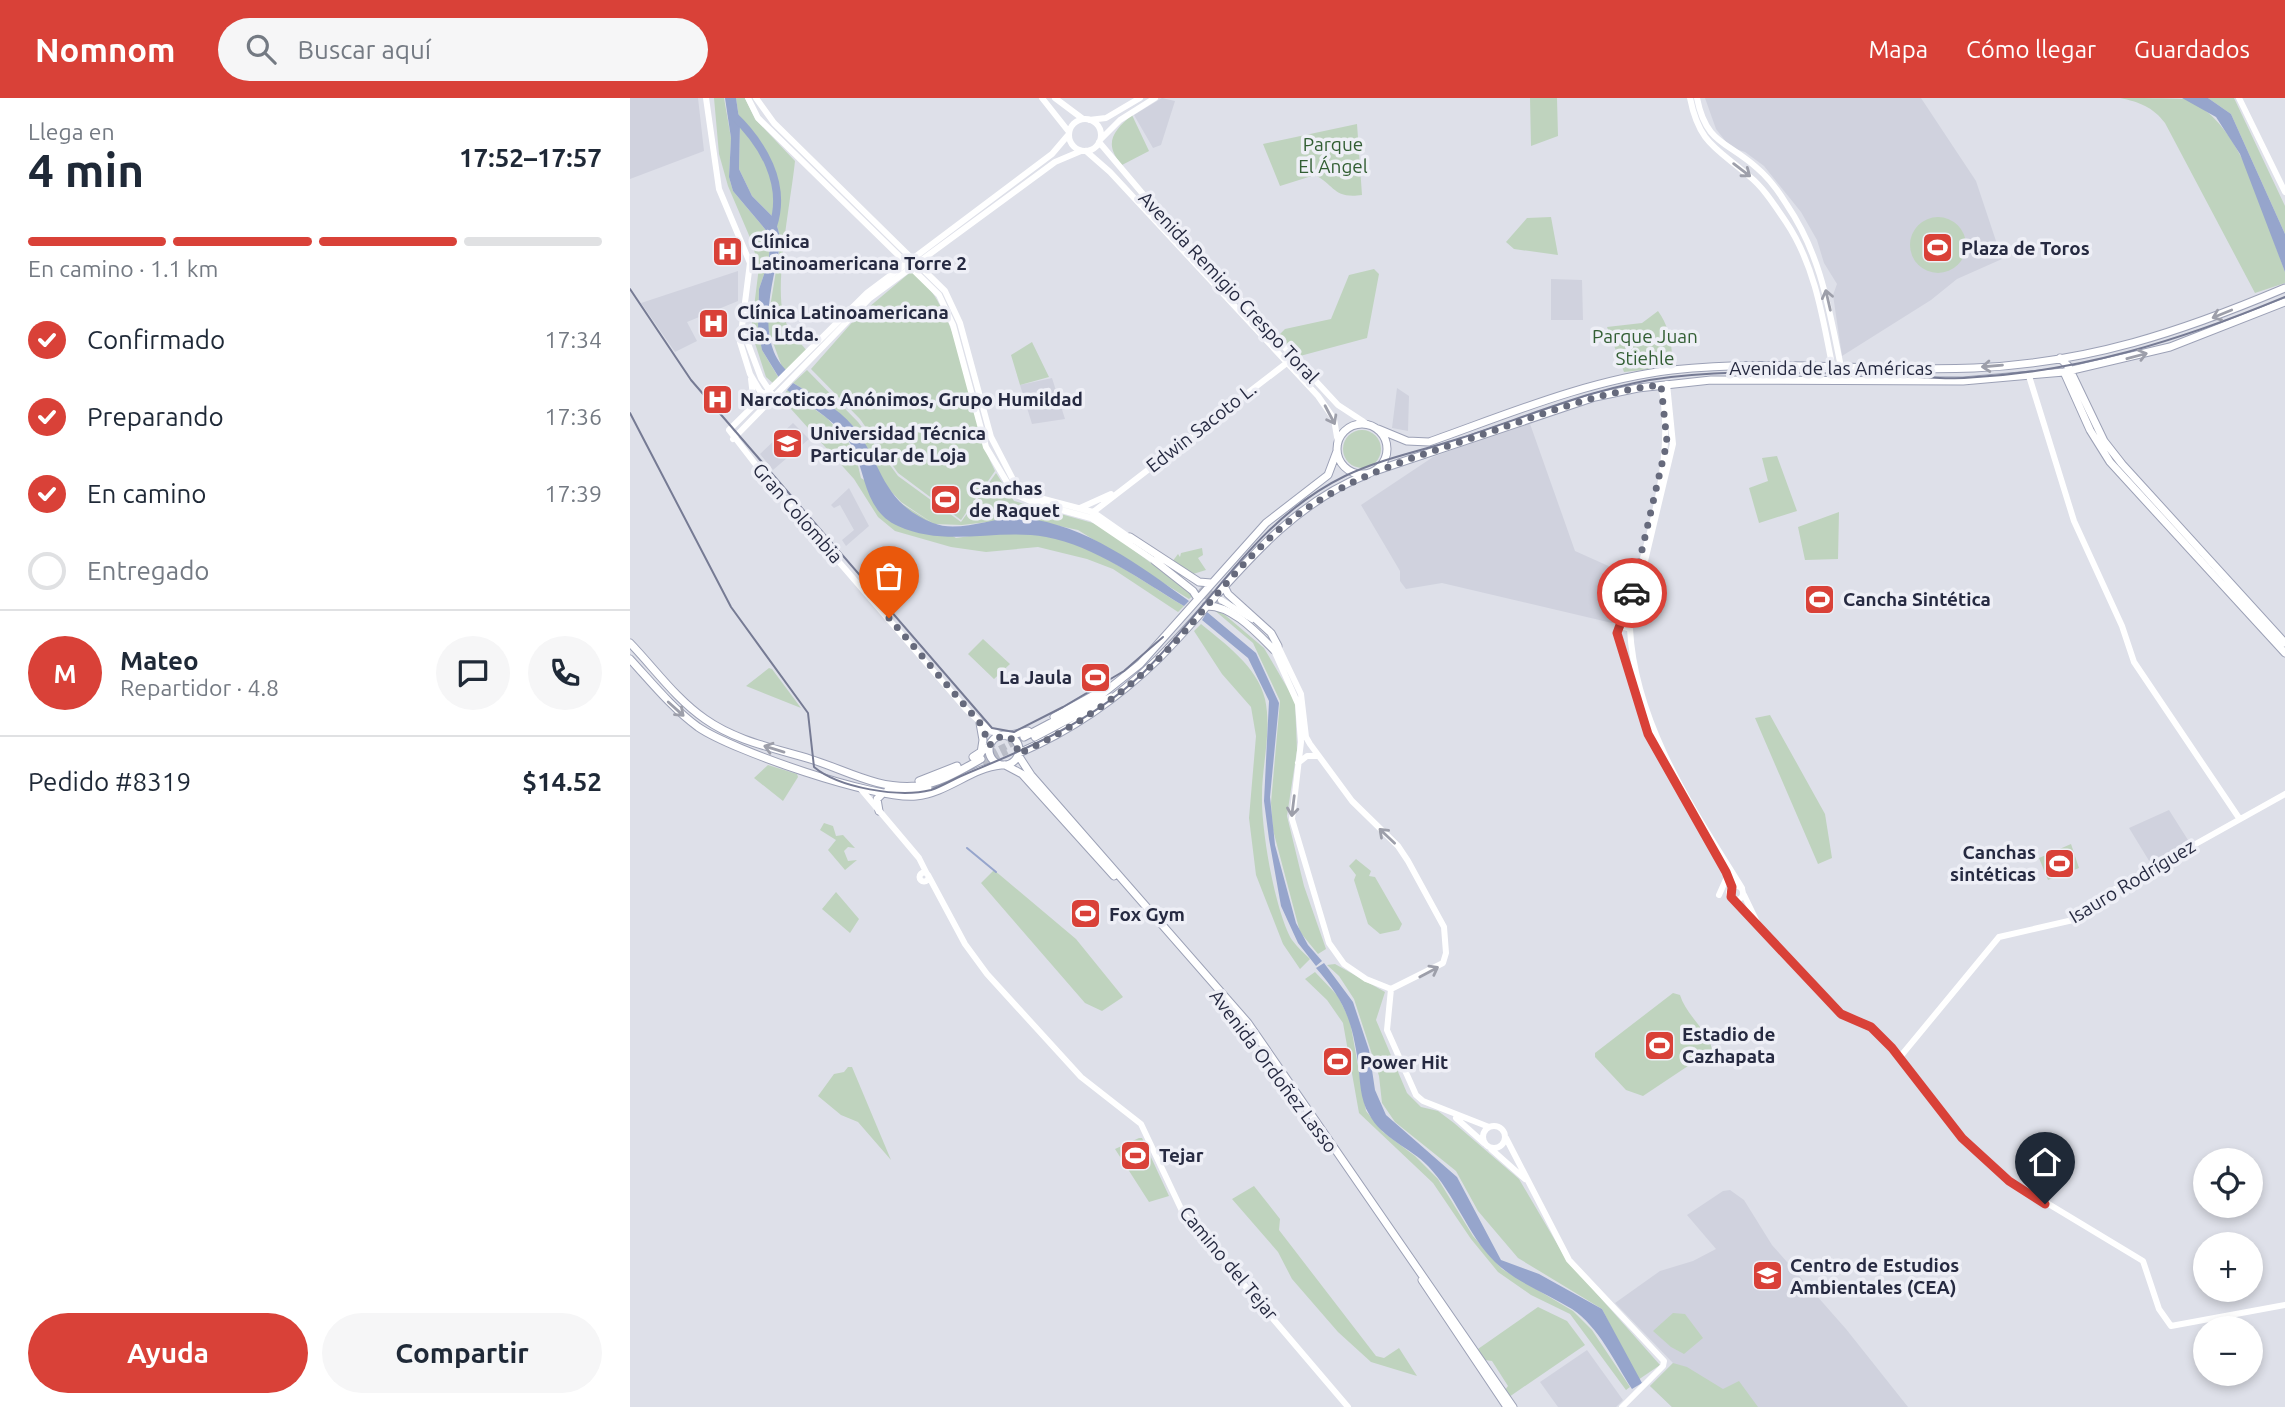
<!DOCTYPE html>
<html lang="es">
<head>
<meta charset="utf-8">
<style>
  body { margin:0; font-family:Ubuntu,sans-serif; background:#f6f6f7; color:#1f2937; height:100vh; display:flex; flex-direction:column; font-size:26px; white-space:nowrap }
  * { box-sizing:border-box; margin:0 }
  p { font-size:23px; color:#747a83 }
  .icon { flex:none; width:38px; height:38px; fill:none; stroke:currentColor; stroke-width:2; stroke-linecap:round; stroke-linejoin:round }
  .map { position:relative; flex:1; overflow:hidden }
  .sheet { display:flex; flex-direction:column; background:#fff; width:630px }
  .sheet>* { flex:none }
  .fabs { position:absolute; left:1563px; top:1050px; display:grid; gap:14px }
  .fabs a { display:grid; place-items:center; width:70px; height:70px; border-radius:50%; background:#fff; box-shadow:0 4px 10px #0003; font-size:35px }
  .pin { position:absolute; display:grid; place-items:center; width:60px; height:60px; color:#fff; margin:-72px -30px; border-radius:50% 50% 50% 0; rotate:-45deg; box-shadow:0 0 7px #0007 }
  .pin .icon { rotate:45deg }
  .courier { position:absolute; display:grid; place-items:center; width:70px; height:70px; margin:-35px; border:5px solid #d94138; border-radius:50%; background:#fff; color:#222; box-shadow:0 2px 9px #0007 }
  .headline em { font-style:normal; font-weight:600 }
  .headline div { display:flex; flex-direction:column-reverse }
  .headline { display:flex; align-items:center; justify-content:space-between; height:119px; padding:0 28px }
  h1 { font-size:46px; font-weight:600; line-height:52px }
  .bar { display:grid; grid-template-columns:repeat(4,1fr); gap:10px 7px; align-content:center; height:84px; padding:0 28px }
  .bar i { height:9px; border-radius:5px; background:#e0e1e3 }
  .bar .current { background:#d94138 }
  .bar p { grid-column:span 4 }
  .line { display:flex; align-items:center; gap:18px; padding:0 28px; border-top:2px solid #e0e1e3 }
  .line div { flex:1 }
  .round { display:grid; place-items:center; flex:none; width:74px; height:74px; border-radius:37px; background:#f6f6f7 }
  ol { padding:0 28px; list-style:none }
  li { display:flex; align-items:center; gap:21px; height:77px }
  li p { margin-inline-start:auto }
  li .icon { padding:7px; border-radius:50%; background:#d94138; color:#fff; stroke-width:4 }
  li:last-child { color:#747a83 }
  li i { width:38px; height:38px; border:4px solid #e0e1e3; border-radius:50% }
  .button { display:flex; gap:14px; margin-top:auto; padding:14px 28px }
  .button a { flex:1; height:80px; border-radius:42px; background:#d94138; color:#fff; font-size:28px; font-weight:600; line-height:80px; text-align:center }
  .button a+a { background:#f6f6f7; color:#1f2937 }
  header { display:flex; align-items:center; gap:42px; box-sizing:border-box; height:98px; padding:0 35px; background:#d94138; color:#fff }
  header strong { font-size:33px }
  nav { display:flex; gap:38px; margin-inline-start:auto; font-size:24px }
  .search { width:490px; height:63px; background:#f6f6f7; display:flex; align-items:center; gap:18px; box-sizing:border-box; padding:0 24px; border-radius:38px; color:#747a83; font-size:26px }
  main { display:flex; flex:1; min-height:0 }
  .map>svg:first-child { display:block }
  .built { fill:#d0d2de }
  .green { fill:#bfd3be }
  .water { fill:#96a5cc }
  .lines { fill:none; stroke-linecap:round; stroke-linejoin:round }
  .stream { stroke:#96a5cc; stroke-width:2 }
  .river { stroke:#96a5cc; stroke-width:8 }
  .secondary-tunnel { stroke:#b9bcc7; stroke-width:6; stroke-dasharray:6 3; stroke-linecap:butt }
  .primary-tunnel { stroke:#b9bcc7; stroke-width:7; stroke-dasharray:7 3.5; stroke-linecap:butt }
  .primary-casing { stroke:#9ca1b6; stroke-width:9 }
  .secondary { stroke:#fff; stroke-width:6 }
  .primary { stroke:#fff; stroke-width:7 }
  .tram { stroke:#767b94; stroke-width:2 }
  .oneway { stroke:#9d9faa }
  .done { stroke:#666a7c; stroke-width:7; stroke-dasharray:0 12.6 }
  .route { stroke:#d94138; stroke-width:9 }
  .labels { text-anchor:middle; stroke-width:7; stroke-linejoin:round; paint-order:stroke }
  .park-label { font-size:19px; fill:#325e33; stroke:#eeeff6 }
  .poi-label { font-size:19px; font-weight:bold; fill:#262a41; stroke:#eeeff6; text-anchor:start }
  .street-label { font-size:19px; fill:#262a41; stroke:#eeeff6 }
</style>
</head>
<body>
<header>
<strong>Nomnom</strong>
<div class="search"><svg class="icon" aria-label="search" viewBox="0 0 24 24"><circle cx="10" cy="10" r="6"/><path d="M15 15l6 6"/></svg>Buscar aquí</div>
<nav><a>Mapa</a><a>Cómo llegar</a><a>Guardados</a></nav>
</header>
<main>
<section class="sheet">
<div class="headline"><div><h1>4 min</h1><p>Llega en</p></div><em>17:52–17:57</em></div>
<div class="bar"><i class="current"></i><i class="current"></i><i class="current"></i><i></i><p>En camino · 1.1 km</p></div>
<ol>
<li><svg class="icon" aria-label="check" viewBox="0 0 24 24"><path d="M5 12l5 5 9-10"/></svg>Confirmado<p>17:34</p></li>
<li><svg class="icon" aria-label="check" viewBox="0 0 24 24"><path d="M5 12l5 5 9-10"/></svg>Preparando<p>17:36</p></li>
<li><svg class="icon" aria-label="check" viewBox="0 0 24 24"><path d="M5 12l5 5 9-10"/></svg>En camino<p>17:39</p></li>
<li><i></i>Entregado</li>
</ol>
<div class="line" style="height:126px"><b class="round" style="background:#d94138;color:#fff">M</b><div><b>Mateo</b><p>Repartidor · 4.8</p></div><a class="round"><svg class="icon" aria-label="chat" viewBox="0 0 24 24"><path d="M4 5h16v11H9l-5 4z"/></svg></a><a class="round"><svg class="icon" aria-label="phone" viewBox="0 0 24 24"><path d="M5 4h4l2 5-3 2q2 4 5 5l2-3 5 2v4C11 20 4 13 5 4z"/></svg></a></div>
<div class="line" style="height:91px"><div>Pedido #8319</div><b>$14.52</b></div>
<div class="button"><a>Ayuda</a><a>Compartir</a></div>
</section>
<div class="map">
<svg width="1655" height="1309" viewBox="0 0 1655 1309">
  <rect width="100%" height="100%" fill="#dee0e9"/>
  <path class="built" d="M0 0H68L74 53 0 81Z
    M532 0 545 3 531 47 523 50 504 17Z
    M1075 0H1291L1346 83 1372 161 1327 181 1301 202 1212 258 1203 197 1207 186 1194 165 1187 142 1171 114 1134 68 1115 54 1100 49 1086 31Z
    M108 173V203L57 224 67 243 45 254 11 205Z
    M921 181 952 182 953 222H921Z
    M422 280 435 321 402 326 390 287Z
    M767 290 779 298 778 333 762 330Z
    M899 323 945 453 983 470 1003 473 995 513 982 525 812 485 776 491 770 483V473L731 407 803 359Z
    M163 325 179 341 143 372 130 356Z
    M219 390 239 428 216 448 212 442 224 432 210 407 204 410 201 407Z
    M1539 712 1558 742 1521 766 1499 730Z
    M1100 1092 1114 1102 1142 1147 1216 1231 1278 1309H1042L1020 1288 1043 1265 985 1205 1030 1173 1063 1163 1086 1151 1057 1117 1093 1093Z
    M957 1252 993 1302 986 1309H928L910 1284Z"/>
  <path class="green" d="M84 0H94L101 40 99 79 103 93 140 137 139 162 129 191 128 221 132 252 150 282 144 286 136 279 121 233 129 169 121 142 98 88 89 56Z
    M106 0H115L125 21 165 63C161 102 145 181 153 216 156 230 168 242 177 253L158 274 152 269 137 228 151 142 145 121 122 98 109 71 110 27Z
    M900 0H927L928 38 901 48Z
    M1490 0C1509 0 1537 0 1555 1 1613 22 1635 121 1655 174V185L1625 195 1535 25C1523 9 1509 4 1490 0Z
    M1578 0H1604L1655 108V136L1601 16Z
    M502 17 519 53 492 67C473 46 483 33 502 17Z
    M727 26 732 97C703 101 705 87 685 77L650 88 633 46Z
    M921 119 928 157 884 151 876 144 897 120Z
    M1280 147a28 28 0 1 1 56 0a28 28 0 1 1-56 0Z
    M744 171 749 176 737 240 670 258 648 238 655 231 701 221 719 177Z
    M283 172C291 182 301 191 307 202 338 254 338 319 365 373L331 422 268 375 230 321 181 271 226 220Z
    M1028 213C1039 228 1044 250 1041 269L994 274 977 229 1012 225Z
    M402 244 419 279 390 287 381 257Z
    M177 272 228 324 268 378 331 424 366 375 384 403 470 427 564 497 559 501 448 432 392 420 332 427 304 426 271 404 253 385 224 329 201 308 163 285Z
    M157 292 197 320 224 351 231 380 326 440C358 435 393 432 424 439 467 449 516 486 554 508L548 514 483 471 457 461 408 449 356 454 321 449 265 433 248 419 224 381 152 301Z
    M713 351a19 19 0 1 1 38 0a19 19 0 1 1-38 0Z
    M1147 358 1167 413 1129 425 1119 390 1138 383 1132 360Z
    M1209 414 1208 461 1175 462 1168 429Z
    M572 450 573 457 568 460 576 472 563 476 542 464 548 456 550 459 551 455Z
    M583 511 595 517 634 550 665 603 667 652 657 718 674 788 696 851 688 856 670 834 643 732 641 705 650 603 623 545Z
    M571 526C595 546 627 568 635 601 642 633 632 666 632 697 631 732 645 813 662 842 667 849 674 855 680 861L670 871 653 846 626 777 619 720 626 638 621 609 592 576 564 533Z
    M353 541 380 566 364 581 338 556Z
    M139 570 142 571 171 610 116 588Z
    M1140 617 1195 716 1202 760 1188 766 1125 620Z
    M138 667 167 676 168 679 153 703 124 680Z
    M194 725 203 728 206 738 213 737 225 750 218 749 214 753 218 763 227 762 215 772 198 752 206 742 190 732Z
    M1441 746 1449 770 1418 782 1409 760Z
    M726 761 741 773 739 778 745 779 772 826 769 832 750 836 738 826 724 782 726 777 719 768Z
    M364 772 446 841 493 899 472 913 455 905 351 785Z
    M206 794 229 821 220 835 192 811Z
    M705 866 755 894 746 922 777 995 791 1009 808 1013 824 1025 889 1081 936 1161 1030 1267 1008 1282 972 1211 888 1160 848 1113 826 1073 765 1024 752 1005 749 978 724 901 709 878 697 867Z
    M685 874 708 898 720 923 736 1013 753 1034 785 1058 808 1081 843 1138 872 1171 943 1213 962 1232 1000 1289 996 1292 940 1216 901 1197 868 1174 841 1141 803 1085 729 1015 713 925 697 902 675 881Z
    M1043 895 1050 897C1056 917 1080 935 1082 952L1013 998 996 992 965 959V955Z
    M218 969H222L261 1062 228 1024 211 1017 188 998 204 976 214 974Z
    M509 1040H512L539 1098 519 1104 485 1051Z
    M624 1088 650 1121 649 1132 746 1258 754 1260 769 1250 787 1278 741 1264 708 1234 662 1181 648 1154 602 1101Z
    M908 1209 937 1223 955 1247 879 1299 875 1292 878 1288 862 1263 855 1262 848 1251Z
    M1043 1215 1055 1216 1073 1240 1054 1256 1041 1249 1023 1233Z
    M1043 1265 1057 1269 1093 1291 1109 1283 1128 1309H1042L1020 1288Z"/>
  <path class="water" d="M95 0H106L110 27 109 71 122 98 145 121 151 142C144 182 123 242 158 274L151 283 132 252 128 232 129 191 139 162 140 137 103 93 99 79 101 40Z
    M1552 0H1578L1601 16 1655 136V174L1610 56 1586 19Z
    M163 285C184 298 207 309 223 328 252 363 250 404 303 425 330 436 366 417 394 420 456 427 509 467 559 503L554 508C512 483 465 448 416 439 366 430 316 450 268 428 236 414 236 379 224 352 212 326 180 308 157 292Z
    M577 514 626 555 649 605 640 699 645 747 666 825 678 847 692 863 686 868 668 845 651 808 639 741 634 703 639 603 618 560 572 522Z
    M694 865 723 904 739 952 745 992 756 1017 827 1079 871 1162 909 1176 972 1211 1012 1285 1002 1291C985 1265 969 1229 942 1211 916 1195 887 1185 865 1164 837 1136 825 1096 798 1068 781 1050 751 1040 739 1016 730 1002 730 981 728 964 722 922 714 902 686 870Z"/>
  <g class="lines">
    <path class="stream" d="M337 750 366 774"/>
    <path class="river" d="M102 16C133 45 157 86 143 128"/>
    <path class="secondary-tunnel" d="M571 489 590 501
      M568 493 588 506"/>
    <path class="primary-tunnel" d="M351 661 394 639
      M353 665 377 653"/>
    <defs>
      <path id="primary" d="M1430 260 1438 268 1474 343 1492 366 1655 545
        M1434 274 1460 332 1480 364 1655 555
        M707 351a25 25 0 1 1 50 0a25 25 0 1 1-50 0Z
        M748 331 777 343 799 344C878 316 958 282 1042 272 1142 261 1244 274 1344 270 1458 265 1551 234 1655 190
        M745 373 965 299 1008 290 1081 282 1333 283 1434 274 1540 249 1655 204
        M500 439 569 484 581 485
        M525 463 563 493 568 501
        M594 488 598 496 641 535 648 548
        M576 508C602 507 627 535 644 552
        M0 545C25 571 46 601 75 621 106 643 144 650 180 661 216 672 248 692 287 688 311 685 331 672 351 661
        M0 561C22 585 42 610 68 629 103 653 246 702 286 698 317 695 341 670 371 667
        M424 619 471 593
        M350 625 353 642 351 655
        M359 652a15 15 0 1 1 30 0a15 15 0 1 1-30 0Z
        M377 638 398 633
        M394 639 466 601 510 566 636 425 698 377 707 353
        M405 639 481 599
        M389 655C440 633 488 600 528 561 594 495 647 411 738 376
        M388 657 401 677 618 925 883 1309
        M343 659 360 648
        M375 667 392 676 484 778
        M289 683 327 668
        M258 692 298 690
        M249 713 247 701 252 696
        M792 1182 877 1309"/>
    </defs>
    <use href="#primary" class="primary-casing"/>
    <path class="secondary" d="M76 0 89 91 120 165 110 244 120 276 130 293 138 299
      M118 0 128 20 309 197 323 227 356 349 384 396 405 405 461 420 529 466
      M126 0 144 25 315 193 330 225 361 339 387 389 406 399 463 414 503 442
      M412 0 439 34
      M425 0 453 21
      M1060 0C1069 46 1087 50 1119 78 1134 90 1145 108 1156 124 1187 170 1194 228 1205 282
      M1067 0C1076 46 1097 43 1127 70 1139 80 1149 94 1157 107 1191 157 1199 211 1211 269
      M1609 0 1655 94
      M439 37a16 16 0 1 1 32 0a16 16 0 1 1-32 0Z
      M459 22 476 20 510 0
      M471 41 490 22 525 0
      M469 44 518 102 708 307 737 326
      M456 53 480 74 688 298 704 321 708 345
      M114 235 131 280 141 295
      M1399 278 1444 423 1492 528 1504 564 1609 720
      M121 281 124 307
      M103 341 240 200 425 64 451 53
      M450 410 481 396
      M462 415 658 264
      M591 502 622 521
      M993 528C1015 453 1047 364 1031 287
      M999 530 1043 346 1037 286
      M647 546 671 596 676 639 680 646 722 703 768 748 778 763 814 829 816 855 813 865 761 891
      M643 550 668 606 671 644 662 721 699 845 714 866 736 881 761 891
      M373 638 359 632 336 611 133 376 99 332 237 195 422 56 439 36
      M668 665 677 658H688
      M230 690 289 760 297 776
      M289.5 779a4.5 4.5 0 1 1 9 0a4.5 4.5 0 1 1-9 0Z
      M298 777 335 846 357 876 451 979 511 1026 553 1115 718 1309
      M1099 795a7 7 0 1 1 14 0a7 7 0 1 1-14 0Z
      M1102 789 1087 757 1018 636 988 537 991 528 1000 531C1005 626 1063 711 1112 790
      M1089 797 1097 779
      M1114 797 1127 824
      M1101 799 1211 916 1241 929 1270 959 1332 1040 1379 1082 1513 1163 1529 1211 1541 1228 1655 1207
      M761 891 757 932 786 997 793 1003 859 1029
      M1270 959 1369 839 1443 822 1485 791 1655 696
      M826 1020 854 1045
      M853 1039a11 11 0 1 1 22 0a11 11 0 1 1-22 0Z
      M876 1040 939 1162 1034 1263 1033 1268 992 1309
      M861 1051 895 1081"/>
    <use href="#primary" class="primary"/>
    <path class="tram" d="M0 191 61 282 362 630 384 634 433 609 494 573 533 539
      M0 315 101 509 178 615 184 669C209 690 269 700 301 692 313 688 325 680 338 675 399 650 464 622 513 575 581 508 626 421 715 378 753 360 792 353 831 340 899 318 970 287 1041 279 1111 271 1183 275 1253 277 1279 278 1307 281 1334 280 1450 274 1549 243 1655 199"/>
  </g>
  <defs><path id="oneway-shaft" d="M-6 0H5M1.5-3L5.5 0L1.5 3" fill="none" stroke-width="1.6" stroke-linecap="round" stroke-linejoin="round" transform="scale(1.75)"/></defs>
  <g class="oneway">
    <use href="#oneway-shaft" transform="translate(1112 72) rotate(37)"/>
    <use href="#oneway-shaft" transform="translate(1198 202) rotate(-103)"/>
    <use href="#oneway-shaft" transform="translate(1592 216) rotate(158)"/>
    <use href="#oneway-shaft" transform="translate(1507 258) rotate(-15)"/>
    <use href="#oneway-shaft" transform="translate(1362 268) rotate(175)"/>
    <use href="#oneway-shaft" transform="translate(700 317) rotate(62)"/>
    <use href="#oneway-shaft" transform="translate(46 611) rotate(42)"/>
    <use href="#oneway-shaft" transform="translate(144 651) rotate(-163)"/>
    <use href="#oneway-shaft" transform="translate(663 708) rotate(97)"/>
    <use href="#oneway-shaft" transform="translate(757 738) rotate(-137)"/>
    <use href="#oneway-shaft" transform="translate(799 874) rotate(-28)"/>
  </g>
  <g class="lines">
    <path class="done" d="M259 520 350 625 360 647 365 640 377 638 386 644 388 656C448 629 503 590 547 542 578 508 606 471 640 440 701 381 784 360 863 333 918 314 973 293 1031 287L1037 344 1002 495"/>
    <path class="route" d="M1002 495 987 535 1018 636 1096 774 1102 789 1101 799 1211 916 1241 929 1262 950 1332 1040 1379 1083 1415 1106"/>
  </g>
  <defs>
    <symbol id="stadium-square" viewBox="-11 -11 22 22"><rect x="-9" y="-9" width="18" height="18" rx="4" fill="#d94138" stroke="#eeeff6"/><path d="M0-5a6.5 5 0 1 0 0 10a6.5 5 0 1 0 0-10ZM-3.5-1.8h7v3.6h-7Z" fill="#fff"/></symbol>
    <symbol id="hospital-square" viewBox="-11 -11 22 22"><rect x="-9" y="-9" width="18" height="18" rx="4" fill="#d94138" stroke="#eeeff6"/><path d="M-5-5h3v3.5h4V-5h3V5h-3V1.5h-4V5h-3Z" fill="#fff"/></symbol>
    <symbol id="university-square" viewBox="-11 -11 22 22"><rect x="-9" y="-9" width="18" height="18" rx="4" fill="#d94138" stroke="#eeeff6"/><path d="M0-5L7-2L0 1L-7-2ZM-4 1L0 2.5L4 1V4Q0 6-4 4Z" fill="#fff"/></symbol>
  </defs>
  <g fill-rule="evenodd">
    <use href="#stadium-square" x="1290" y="132" width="35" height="35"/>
    <use href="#hospital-square" x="80" y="136" width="35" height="35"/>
    <use href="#hospital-square" x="66" y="208" width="35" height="35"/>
    <use href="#hospital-square" x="70" y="284" width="35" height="35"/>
    <use href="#university-square" x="140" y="328" width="35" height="35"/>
    <use href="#stadium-square" x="298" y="384" width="35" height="35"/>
    <use href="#stadium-square" x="1172" y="484" width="35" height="35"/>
    <use href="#stadium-square" x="448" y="562" width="35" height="35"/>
    <use href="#stadium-square" x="1412" y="748" width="35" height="35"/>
    <use href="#stadium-square" x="438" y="798" width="35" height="35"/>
    <use href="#stadium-square" x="1012" y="930" width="35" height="35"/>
    <use href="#stadium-square" x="690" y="946" width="35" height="35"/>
    <use href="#stadium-square" x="488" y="1040" width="35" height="35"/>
    <use href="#university-square" x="1120" y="1160" width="35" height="35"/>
  </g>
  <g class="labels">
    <g class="park-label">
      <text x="703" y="53">Parque<tspan x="703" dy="22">El Ángel</tspan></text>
      <text x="1015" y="245">Parque Juan<tspan x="1015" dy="22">Stiehle</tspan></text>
    </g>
    <g class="poi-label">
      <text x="121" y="150">Clínica<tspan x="121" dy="22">Latinoamericana Torre 2</tspan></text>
      <text x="1331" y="157">Plaza de Toros</text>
      <text x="107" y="221">Clínica Latinoamericana<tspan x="107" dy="22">Cia. Ltda.</tspan></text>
      <text x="110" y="308">Narcoticos Anónimos, Grupo Humildad</text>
      <text x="180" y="342">Universidad Técnica<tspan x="180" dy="22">Particular de Loja</tspan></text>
      <text x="339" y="397">Canchas<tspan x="339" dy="22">de Raquet</tspan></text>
      <text x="1213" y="508">Cancha Sintética</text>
      <text x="442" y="586" text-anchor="end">La Jaula</text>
      <text x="1406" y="761" text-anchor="end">Canchas<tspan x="1406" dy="22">sintéticas</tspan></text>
      <text x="479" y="823">Fox Gym</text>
      <text x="1052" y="943">Estadio de<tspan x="1052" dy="22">Cazhapata</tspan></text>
      <text x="730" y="971">Power Hit</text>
      <text x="529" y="1064">Tejar</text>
      <text x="1160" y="1174">Centro de Estudios<tspan x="1160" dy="22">Ambientales (CEA)</tspan></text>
    </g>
    <g class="street-label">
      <text transform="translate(599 189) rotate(47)" y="7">Avenida Remigio Crespo Toral</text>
      <text x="1201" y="277">Avenida de las Américas</text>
      <text transform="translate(571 329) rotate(-38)" y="7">Edwin Sacoto L.</text>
      <text transform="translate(168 415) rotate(49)" y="7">Gran Colombia</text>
      <text transform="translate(1502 783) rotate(-31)" y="7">Isauro Rodríguez</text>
      <text transform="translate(644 973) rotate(53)" y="7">Avenida Ordoñez Lasso</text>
      <text transform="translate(599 1165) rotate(50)" y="7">Camino del Tejar</text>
    </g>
  </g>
</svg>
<div class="fabs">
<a><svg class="icon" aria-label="locate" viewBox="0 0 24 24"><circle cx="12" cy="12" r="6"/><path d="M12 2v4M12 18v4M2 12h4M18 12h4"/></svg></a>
<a>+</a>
<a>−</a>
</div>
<div class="pin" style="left:259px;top:520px;background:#ea580c"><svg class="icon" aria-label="bag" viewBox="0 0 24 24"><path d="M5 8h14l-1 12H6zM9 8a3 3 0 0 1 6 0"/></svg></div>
<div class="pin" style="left:1415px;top:1106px;background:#1f2937"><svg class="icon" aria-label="home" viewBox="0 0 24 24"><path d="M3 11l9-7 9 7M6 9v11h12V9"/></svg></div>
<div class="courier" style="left:1002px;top:495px"><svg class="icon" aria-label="car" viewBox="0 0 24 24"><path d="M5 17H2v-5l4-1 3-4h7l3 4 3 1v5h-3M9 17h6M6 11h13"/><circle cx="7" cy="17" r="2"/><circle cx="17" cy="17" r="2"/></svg></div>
</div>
</main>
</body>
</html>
